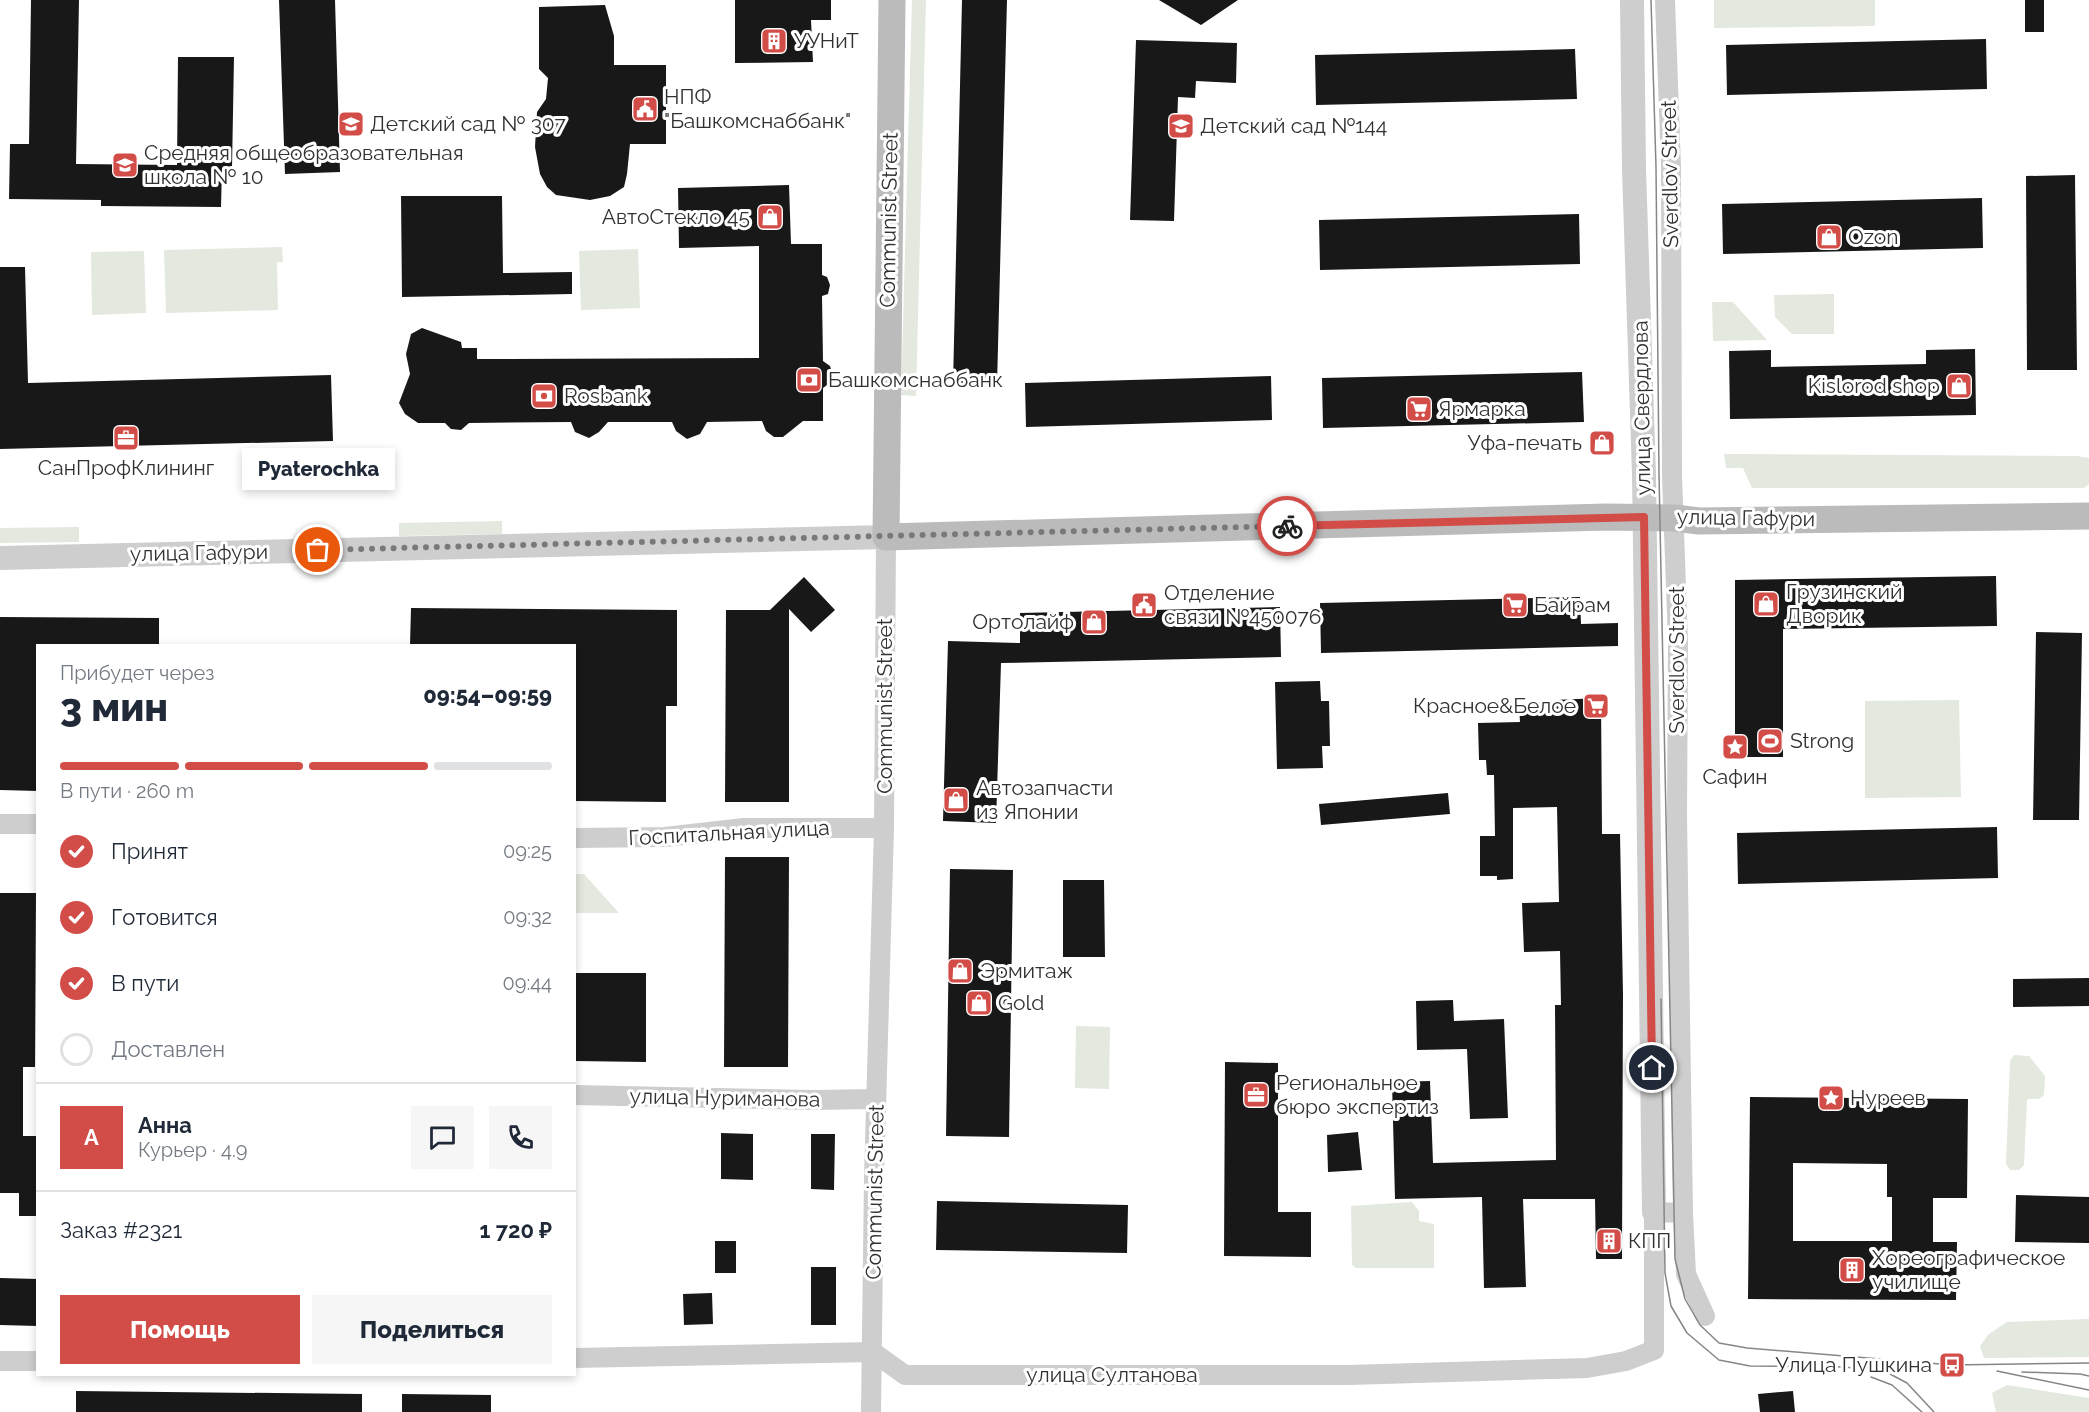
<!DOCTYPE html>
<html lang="ru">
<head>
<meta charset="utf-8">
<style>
  body { margin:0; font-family:Raleway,sans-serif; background:#f6f6f7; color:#1f2937; height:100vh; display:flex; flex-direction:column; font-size:22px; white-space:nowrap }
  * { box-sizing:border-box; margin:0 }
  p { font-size:20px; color:#747a83 }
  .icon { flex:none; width:33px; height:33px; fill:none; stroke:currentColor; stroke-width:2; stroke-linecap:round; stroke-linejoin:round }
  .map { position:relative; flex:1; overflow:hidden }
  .sheet { position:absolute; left:36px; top:644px; width:540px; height:732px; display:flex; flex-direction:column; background:#fff; border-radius:0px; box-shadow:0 3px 9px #0003 }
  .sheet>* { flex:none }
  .pin { position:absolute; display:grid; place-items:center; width:51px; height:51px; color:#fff; margin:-26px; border:3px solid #fff; border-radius:50%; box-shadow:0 2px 6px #0007 }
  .courier { position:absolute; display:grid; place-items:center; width:60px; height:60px; margin:-30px; border:4px solid #d34d48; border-radius:50%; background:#fff; color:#222; box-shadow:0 2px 8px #0007 }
  .bubble { position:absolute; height:42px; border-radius:0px; background:#fff; box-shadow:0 3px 9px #0003; font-size:20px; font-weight:800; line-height:42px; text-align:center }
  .headline em { font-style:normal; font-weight:800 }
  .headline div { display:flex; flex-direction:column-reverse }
  .headline { display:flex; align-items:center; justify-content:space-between; height:102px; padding:0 24px }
  h1 { font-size:39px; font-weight:800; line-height:45px }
  .bar { display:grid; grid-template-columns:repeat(4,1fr); gap:9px 6px; align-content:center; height:72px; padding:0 24px }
  .bar i { height:8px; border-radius:4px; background:#e0e1e3 }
  .bar .current { background:#d34d48 }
  .bar p { grid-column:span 4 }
  .line { display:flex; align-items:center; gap:15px; padding:0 24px; border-top:2px solid #e0e1e3 }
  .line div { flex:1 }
  .round { display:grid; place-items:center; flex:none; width:63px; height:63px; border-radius:0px; background:#f6f6f7 }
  ol { padding:0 24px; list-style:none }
  li { display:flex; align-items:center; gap:18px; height:66px }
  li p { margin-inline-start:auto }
  li .icon { padding:6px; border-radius:50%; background:#d34d48; color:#fff; stroke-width:4 }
  li:last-child { color:#747a83 }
  li i { width:33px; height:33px; border:3px solid #e0e1e3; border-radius:50% }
  .primary-button { display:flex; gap:12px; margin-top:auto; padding:12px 24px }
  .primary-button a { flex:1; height:69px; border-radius:0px; background:#d34d48; color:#fff; font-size:24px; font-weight:800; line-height:69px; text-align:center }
  .primary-button a+a { background:#f6f6f7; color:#1f2937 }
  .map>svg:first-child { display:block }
  .green { fill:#e3e9de }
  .building { fill:#181818; fill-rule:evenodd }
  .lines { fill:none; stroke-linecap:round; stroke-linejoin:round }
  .minor { stroke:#cecece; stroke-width:20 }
  .tertiary { stroke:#cecece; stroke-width:24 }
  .secondary { stroke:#bbb; stroke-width:27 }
  .tram { stroke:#868686; stroke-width:1.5 }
  .done { stroke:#797979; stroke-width:6; stroke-dasharray:0 10.8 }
  .route { stroke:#d34d48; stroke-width:8 }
  .labels { text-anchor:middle; stroke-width:6; stroke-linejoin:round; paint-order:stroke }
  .poi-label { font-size:21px; fill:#313131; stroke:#fff; text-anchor:start }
  .street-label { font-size:21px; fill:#313131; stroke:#fff }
</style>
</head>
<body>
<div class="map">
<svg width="2089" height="1412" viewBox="0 0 2089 1412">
  <rect width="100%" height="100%" fill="#fff"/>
  <path class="green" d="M912 0H926L916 396 901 395Z
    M1714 0H1875V26L1714 28Z
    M282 247 283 262H277L278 310 166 313 164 250Z
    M638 249 640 308 581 310 579 251Z
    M144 251 146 313 92 315 91 252Z
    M1834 294V334H1792L1775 317 1774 295Z
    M1712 302H1733L1767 340 1713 341Z
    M1724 454 2077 456 2089 458V484L2084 488H1752L1743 468H1726Z
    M502 521V534L399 536V523Z
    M79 527V542L0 543V528Z
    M1959 700 1961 797 1865 798V701Z
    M575 874H584L619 913H575Z
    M1076 1026 1110 1027 1109 1089 1075 1088Z
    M2014 1055 2029 1056 2045 1076 2044 1095 2039 1099H2027L2024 1165 2019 1170H2010L2006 1164 2010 1061Z
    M1412 1202 1419 1211V1221L1434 1224V1268H1356L1352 1265 1351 1206Z
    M2089 1319V1357L1984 1358 1980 1346 1989 1334 2007 1322Z
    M2007 1385 2089 1398V1412H1996L1992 1393Z"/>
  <path class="building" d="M31 0H79L76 164 177 165 178 57H234L232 168H222L221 207 101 206V200L9 199 10 144H29Z
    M279 0H335L340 172 285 174Z
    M735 0H831V20H811L813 62 735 63Z
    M962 0H1007L997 385 953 384Z
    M1159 0H1238L1201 25Z
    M2025 0H2044V32H2025Z
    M605 5 614 36V65H666V144H630L627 174 624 187 610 196 590 200 556 195 547 187 540 174 535 147 537 112 546 99 548 78 539 69V7Z
    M1986 39 1987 89 1727 95 1726 45Z
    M1136 40 1237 43 1236 83 1196 81 1195 98 1178 97 1174 221 1130 220Z
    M1575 49 1577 99 1316 105 1315 55Z
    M2075 175 2077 370H2027L2026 176Z
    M789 185 791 244H822V275L827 277 830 285 828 294 822 296 823 361 830 366 833 376 831 382 823 388V421H803L783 437H774L766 431 762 421 707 422 700 434 687 439 676 431 672 422H608L599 432 589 438 575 432 571 422 469 423 461 430 451 429 445 423H418L405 414 399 403 410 374 406 354 411 334 422 328 461 342 462 348H477V359L759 358V246L679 248 678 188Z
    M401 196H502L503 273 572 272V294L402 297Z
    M1982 198 1983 248 1723 254 1722 204Z
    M1579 214 1580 264 1320 270 1319 220Z
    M0 267H25L28 383 331 375 333 441 0 449Z
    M1975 349 1976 415 1730 419 1729 351 1771 350V367L1926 364V350Z
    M1582 372 1584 422 1323 428 1322 378Z
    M1271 376 1272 420 1026 427 1025 383Z
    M1996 576 1997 626 1783 629V757H1735V580Z
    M804 577 835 610 811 632 789 609V802H725L726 610H770Z
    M1580 597 1581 624 1618 623V646L1321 653 1320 603Z
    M1280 607 1281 657 1001 663 996 823 943 821 948 641 1020 643V613Z
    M411 608 677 610V706H666V802L574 801V645H410Z
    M0 617 159 618V645H38V791L0 790Z
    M2036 632 2082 633 2079 820H2033Z
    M1320 681 1321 701H1329L1330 746H1322L1323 768 1277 769 1275 682Z
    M1601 698 1602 834H1620L1623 995 1622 1259H1596L1595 1199H1523L1526 1287 1484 1288 1482 1197 1395 1199 1392 1082 1430 1081 1433 1163 1556 1160 1555 1005H1561L1560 951 1524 952 1522 903 1559 902 1557 807 1513 808V879L1497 880V876H1480V836H1495L1494 775H1487L1486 760H1479L1478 723 1520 722 1519 707 1555 706 1554 700Z
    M1448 793 1450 814 1321 825 1319 804Z
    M1997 827 1998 878 1738 884 1737 833Z
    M725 857H789L788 1067H724Z
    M950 869 1013 870 1009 1137 946 1136Z
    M1063 880H1104L1105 957H1063Z
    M0 893H36L35 1067H23V1136H38V1216H19V1193H0Z
    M574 973H646V1062L574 1061Z
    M2089 978V1006L2013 1007V979Z
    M1453 1000 1454 1021 1504 1019 1508 1118 1470 1119 1467 1049 1417 1050 1416 1001Z
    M1225 1062 1278 1063V1212H1311V1257L1224 1256Z
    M1750 1097 1968 1099 1967 1198H1933V1242H1957L1956 1300 1748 1299ZM1793 1163 1887 1164V1197H1892V1241H1793Z
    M1358 1132 1362 1170 1328 1172 1327 1135Z
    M721 1133 753 1134V1180L721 1179Z
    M811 1134H835L834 1190 811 1189Z
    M2016 1195 2089 1197V1243L2015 1242Z
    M937 1201 1128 1205 1127 1253 936 1250Z
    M715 1241H736V1273H715Z
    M811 1267H836V1325H811Z
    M0 1278 38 1279V1326L0 1325Z
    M712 1293 713 1324 684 1325 683 1294Z
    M76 1391 362 1394V1412H76Z
    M1793 1391 1795 1412H1760L1758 1394Z
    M402 1394 491 1395V1412H402Z"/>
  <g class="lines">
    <path class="minor" d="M1665 0 1671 167 1672 476 1678 642 1677 816 1683 1213 1686 1274 1705 1316
      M0 824H38
      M574 838 665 837 744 828H884
      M574 1095 815 1100 875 1099
      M574 1358 873 1352 905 1375H1349L1587 1368 1626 1361 1654 1350V1212L1683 1213
      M0 1361H38
      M871 1412 874 1177 884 828 886 537"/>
    <path class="tertiary" d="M1632 0 1634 169 1644 475 1654 1212
      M0 558 886 537"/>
    <path class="secondary" d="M892 0 886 537 1606 517 1675 518 1699 521 2089 516"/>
    <path class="tram" d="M1651 0 1656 167 1659 474 1675 1259 1685 1299 1700 1325 1719 1343 1747 1348 1952 1365 2089 1363
      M1661 999 1665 1273 1671 1306 1687 1333 1719 1360 1750 1366 1846 1367 1890 1374 1907 1383 1934 1412
      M1997 1371 2089 1390
      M2022 1372 2080 1374 2089 1376
      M1871 1377 1892 1385 1922 1412"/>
  </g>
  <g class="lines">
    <path class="done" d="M318 550 1287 526"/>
    <path class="route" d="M1287 526 1644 517 1652 1068"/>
  </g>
  <defs>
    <symbol id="building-square" viewBox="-11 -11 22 22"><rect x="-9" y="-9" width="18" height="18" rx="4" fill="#d34d48" stroke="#fff"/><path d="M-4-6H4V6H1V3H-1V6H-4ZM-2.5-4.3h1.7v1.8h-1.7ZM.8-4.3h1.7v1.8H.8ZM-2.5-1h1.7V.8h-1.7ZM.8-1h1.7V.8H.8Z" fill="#fff"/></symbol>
    <symbol id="civic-square" viewBox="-11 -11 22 22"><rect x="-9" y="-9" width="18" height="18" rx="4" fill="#d34d48" stroke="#fff"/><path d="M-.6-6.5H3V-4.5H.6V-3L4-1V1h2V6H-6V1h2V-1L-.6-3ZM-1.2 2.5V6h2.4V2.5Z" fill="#fff"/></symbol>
    <symbol id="school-square" viewBox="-11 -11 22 22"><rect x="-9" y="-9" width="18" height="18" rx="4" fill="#d34d48" stroke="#fff"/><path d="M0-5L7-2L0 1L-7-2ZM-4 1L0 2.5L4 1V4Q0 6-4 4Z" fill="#fff"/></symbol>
    <symbol id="shop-square" viewBox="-11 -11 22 22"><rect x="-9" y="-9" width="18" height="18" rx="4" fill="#d34d48" stroke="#fff"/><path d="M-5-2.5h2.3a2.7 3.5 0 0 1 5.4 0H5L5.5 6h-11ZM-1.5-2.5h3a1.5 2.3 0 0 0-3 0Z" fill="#fff"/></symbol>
    <symbol id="bank-square" viewBox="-11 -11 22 22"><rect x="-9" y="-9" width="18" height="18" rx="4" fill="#d34d48" stroke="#fff"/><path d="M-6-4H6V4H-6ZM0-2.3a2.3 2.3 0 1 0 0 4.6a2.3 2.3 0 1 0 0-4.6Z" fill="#fff"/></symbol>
    <symbol id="supermarket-square" viewBox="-11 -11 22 22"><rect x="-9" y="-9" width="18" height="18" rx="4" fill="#d34d48" stroke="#fff"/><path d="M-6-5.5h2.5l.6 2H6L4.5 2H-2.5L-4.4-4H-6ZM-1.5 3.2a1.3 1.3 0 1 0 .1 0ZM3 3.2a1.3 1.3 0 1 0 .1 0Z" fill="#fff"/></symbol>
    <symbol id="office-square" viewBox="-11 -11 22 22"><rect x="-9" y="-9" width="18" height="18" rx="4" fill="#d34d48" stroke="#fff"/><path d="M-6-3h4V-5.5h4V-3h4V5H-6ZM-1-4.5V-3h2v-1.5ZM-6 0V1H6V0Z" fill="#fff"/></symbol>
    <symbol id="stadium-square" viewBox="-11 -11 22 22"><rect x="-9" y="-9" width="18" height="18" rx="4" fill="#d34d48" stroke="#fff"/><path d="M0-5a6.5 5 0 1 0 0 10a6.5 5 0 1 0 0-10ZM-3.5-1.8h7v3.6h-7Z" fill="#fff"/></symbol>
    <symbol id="sight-square" viewBox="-11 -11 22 22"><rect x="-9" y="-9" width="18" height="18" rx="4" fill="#d34d48" stroke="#fff"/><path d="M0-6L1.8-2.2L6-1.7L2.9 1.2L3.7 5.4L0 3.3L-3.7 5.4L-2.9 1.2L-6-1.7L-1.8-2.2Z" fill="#fff"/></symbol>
    <symbol id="bus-square" viewBox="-11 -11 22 22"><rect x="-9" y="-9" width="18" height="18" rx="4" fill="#d34d48" stroke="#fff"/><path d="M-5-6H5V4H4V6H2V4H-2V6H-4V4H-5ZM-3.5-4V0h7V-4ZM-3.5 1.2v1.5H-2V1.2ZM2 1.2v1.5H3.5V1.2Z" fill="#fff"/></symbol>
  </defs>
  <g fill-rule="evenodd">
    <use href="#building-square" x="759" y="26" width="30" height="30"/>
    <use href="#civic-square" x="630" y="94" width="30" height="30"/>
    <use href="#school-square" x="336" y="109" width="30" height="30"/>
    <use href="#school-square" x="1166" y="111" width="30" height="30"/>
    <use href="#school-square" x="110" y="150" width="30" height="30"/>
    <use href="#shop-square" x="755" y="202" width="30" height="30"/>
    <use href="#shop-square" x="1814" y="222" width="30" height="30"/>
    <use href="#bank-square" x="794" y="365" width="30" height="30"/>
    <use href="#shop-square" x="1944" y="371" width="30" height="30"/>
    <use href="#bank-square" x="529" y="381" width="30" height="30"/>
    <use href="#supermarket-square" x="1404" y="394" width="30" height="30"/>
    <use href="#office-square" x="111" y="423" width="30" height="30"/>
    <use href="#shop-square" x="1587" y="428" width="30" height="30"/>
    <use href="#shop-square" x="1751" y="589" width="30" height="30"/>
    <use href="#civic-square" x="1129" y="590" width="30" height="30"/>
    <use href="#supermarket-square" x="1500" y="590" width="30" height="30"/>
    <use href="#shop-square" x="1079" y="607" width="30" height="30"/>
    <use href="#supermarket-square" x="1581" y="691" width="30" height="30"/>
    <use href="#stadium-square" x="1755" y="726" width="30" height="30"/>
    <use href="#sight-square" x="1720" y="732" width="30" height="30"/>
    <use href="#shop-square" x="941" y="785" width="30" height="30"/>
    <use href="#shop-square" x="945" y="956" width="30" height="30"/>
    <use href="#shop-square" x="964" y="988" width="30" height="30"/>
    <use href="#office-square" x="1241" y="1080" width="30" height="30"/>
    <use href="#sight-square" x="1816" y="1083" width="30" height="30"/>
    <use href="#building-square" x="1594" y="1226" width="30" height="30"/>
    <use href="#building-square" x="1837" y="1255" width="30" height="30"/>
    <use href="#bus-square" x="1937" y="1350" width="30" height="30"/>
  </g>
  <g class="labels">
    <g class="poi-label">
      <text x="794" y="48">УУНиТ</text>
      <text x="664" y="104">НПФ<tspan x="664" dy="24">"Башкомснаббанк"</tspan></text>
      <text x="370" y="131">Детский сад № 307</text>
      <text x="1200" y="133">Детский сад №144</text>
      <text x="144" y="160">Средняя общеобразовательная<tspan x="144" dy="24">школа № 10</tspan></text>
      <text x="750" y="224" text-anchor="end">АвтоСтекло 45</text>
      <text x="1848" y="244">Ozon</text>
      <text x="828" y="387">Башкомснаббанк</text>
      <text x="1940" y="393" text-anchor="end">Kislorod shop</text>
      <text x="564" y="403">Rosbank</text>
      <text x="1438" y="416">Ярмарка</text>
      <text x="1582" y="450" text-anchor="end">Уфа-печать</text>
      <text x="126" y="475" text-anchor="middle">СанПрофКлининг</text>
      <text x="1786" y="599">Грузинский<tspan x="1786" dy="24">Дворик</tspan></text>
      <text x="1164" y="600">Отделение<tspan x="1164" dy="24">связи №450076</tspan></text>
      <text x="1534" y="612">Байрам</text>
      <text x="1074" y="629" text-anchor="end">Ортолайф</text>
      <text x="1576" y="713" text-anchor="end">Красное&amp;Белое</text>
      <text x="1790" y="748">Strong</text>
      <text x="1735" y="784" text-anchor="middle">Сафин</text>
      <text x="976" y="795">Автозапчасти<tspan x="976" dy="24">из Японии</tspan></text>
      <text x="980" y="978">Эрмитаж</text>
      <text x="998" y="1010">Gold</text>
      <text x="1276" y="1090">Региональное<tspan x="1276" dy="24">бюро экспертиз</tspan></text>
      <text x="1850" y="1105">Нуреев</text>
      <text x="1628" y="1248">КПП</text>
      <text x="1872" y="1265">Хореографическое<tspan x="1872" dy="24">училище</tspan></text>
      <text x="1932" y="1372" text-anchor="end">Улица Пушкина</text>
    </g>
    <g class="street-label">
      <text transform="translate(1670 174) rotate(-91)" y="7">Sverdlov Street</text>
      <text transform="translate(889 220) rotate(-89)" y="7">Communist Street</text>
      <text transform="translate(1642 408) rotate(-91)" y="7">улица Свердлова</text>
      <text transform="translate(1746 518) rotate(1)" y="7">улица Гафури</text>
      <text transform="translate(199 553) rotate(-1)" y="7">улица Гафури</text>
      <text transform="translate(1677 660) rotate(-90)" y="7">Sverdlov Street</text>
      <text transform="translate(885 706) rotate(-90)" y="7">Communist Street</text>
      <text transform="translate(729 833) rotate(-3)" y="7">Госпитальная улица</text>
      <text transform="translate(725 1098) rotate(1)" y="7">улица Нуриманова</text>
      <text transform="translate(875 1192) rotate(-89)" y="7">Communist Street</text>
      <text x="1112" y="1382">улица Султанова</text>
    </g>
  </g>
</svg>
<div class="pin" style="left:318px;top:550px;background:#ea580c"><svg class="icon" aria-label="bag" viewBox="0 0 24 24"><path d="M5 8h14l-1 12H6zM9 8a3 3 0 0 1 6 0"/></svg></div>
<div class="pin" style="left:1652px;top:1068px;background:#1f2937"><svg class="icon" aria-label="home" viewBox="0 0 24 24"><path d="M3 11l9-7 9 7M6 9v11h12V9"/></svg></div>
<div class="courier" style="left:1287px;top:526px"><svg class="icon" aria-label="bike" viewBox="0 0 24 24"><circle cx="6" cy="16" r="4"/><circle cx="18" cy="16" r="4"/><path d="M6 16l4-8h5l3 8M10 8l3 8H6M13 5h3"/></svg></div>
<div class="bubble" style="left:242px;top:448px;width:153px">Pyaterochka</div>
<section class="sheet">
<div class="headline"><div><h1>3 мин</h1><p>Прибудет через</p></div><em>09:54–09:59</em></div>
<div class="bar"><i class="current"></i><i class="current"></i><i class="current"></i><i></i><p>В пути · 260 m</p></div>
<ol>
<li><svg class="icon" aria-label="check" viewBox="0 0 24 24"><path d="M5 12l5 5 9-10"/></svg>Принят<p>09:25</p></li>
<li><svg class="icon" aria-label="check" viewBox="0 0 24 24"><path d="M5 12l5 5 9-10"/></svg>Готовится<p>09:32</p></li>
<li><svg class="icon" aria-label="check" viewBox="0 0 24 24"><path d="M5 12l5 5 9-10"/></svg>В пути<p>09:44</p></li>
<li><i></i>Доставлен</li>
</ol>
<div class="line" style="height:108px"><b class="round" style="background:#d34d48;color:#fff">А</b><div><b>Анна</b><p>Курьер · 4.9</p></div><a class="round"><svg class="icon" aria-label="chat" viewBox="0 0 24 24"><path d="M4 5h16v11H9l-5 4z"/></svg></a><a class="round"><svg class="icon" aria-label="phone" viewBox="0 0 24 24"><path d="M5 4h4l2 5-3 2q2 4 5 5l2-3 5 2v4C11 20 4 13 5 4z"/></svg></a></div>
<div class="line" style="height:78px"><div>Заказ #2321</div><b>1 720 ₽</b></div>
<div class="primary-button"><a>Помощь</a><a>Поделиться</a></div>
</section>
</div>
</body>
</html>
